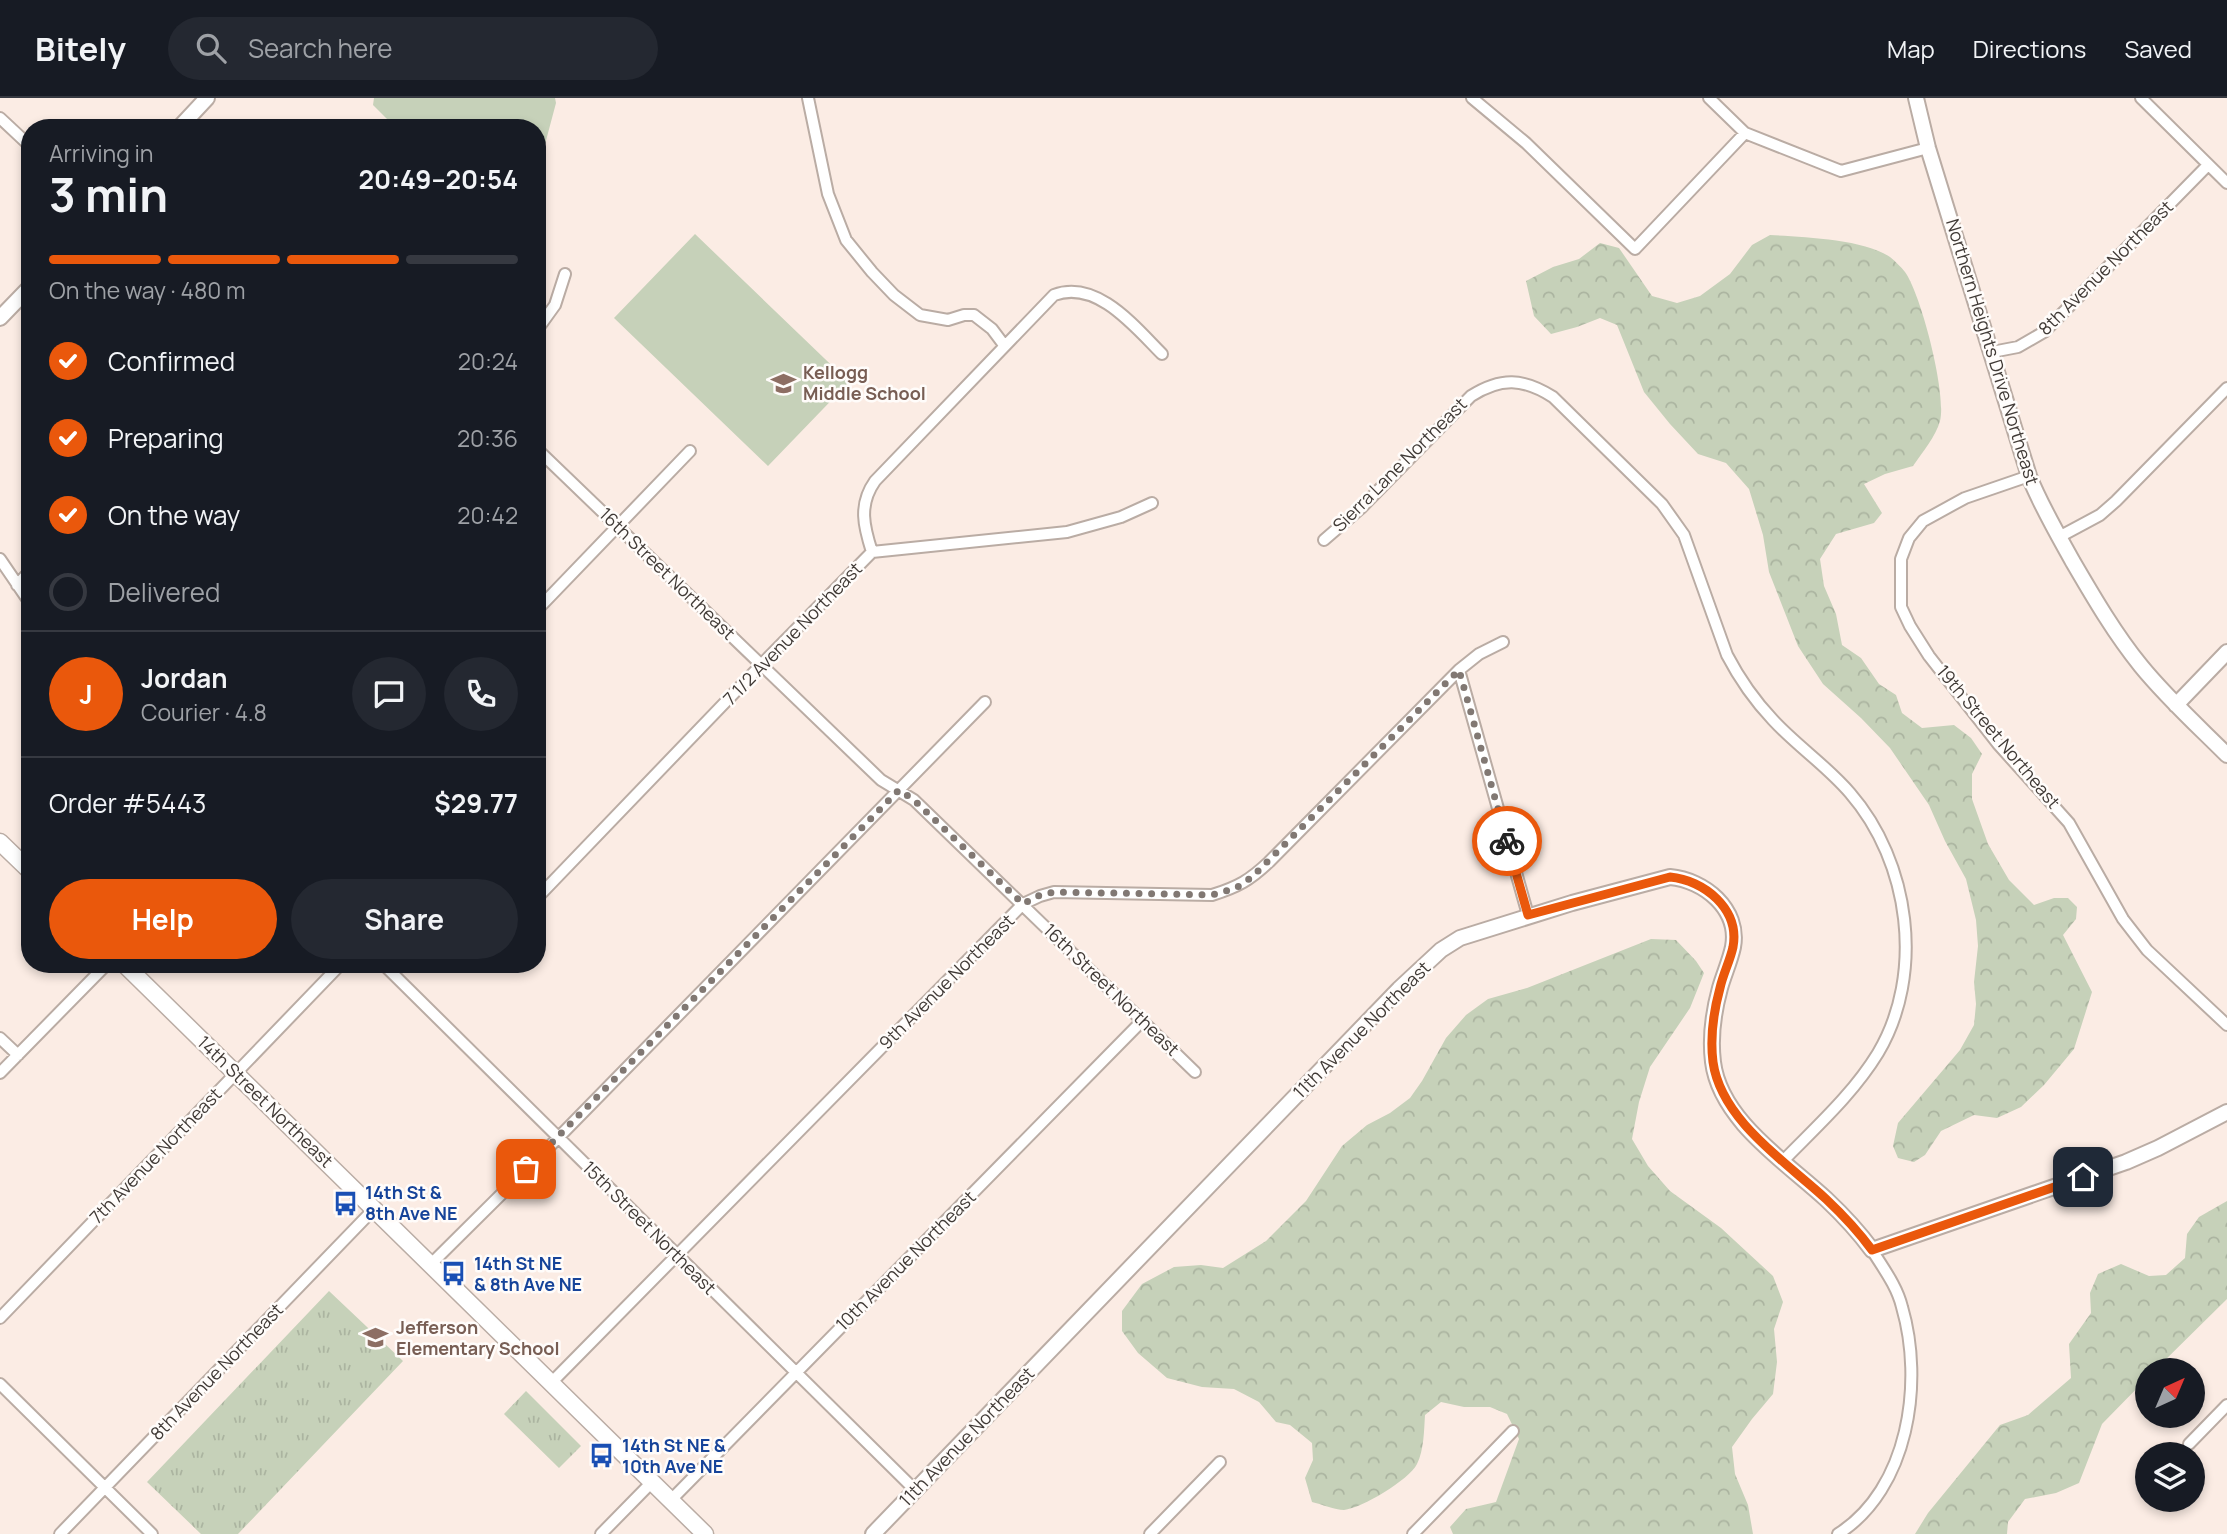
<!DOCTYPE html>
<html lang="en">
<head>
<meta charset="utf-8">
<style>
  body { margin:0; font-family:Manrope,sans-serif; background:#242831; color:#f1f3f6; height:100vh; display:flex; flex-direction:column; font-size:26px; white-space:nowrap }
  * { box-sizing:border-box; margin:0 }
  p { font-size:23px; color:#9ea1a6 }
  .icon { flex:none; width:38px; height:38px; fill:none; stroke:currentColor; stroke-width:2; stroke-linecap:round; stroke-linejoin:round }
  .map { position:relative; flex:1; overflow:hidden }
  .drawer { position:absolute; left:21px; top:21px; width:525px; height:854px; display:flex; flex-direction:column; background:#171b24; border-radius:28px; box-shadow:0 4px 10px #0003 }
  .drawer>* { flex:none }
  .needle { width:46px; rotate:44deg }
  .tools { position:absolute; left:2135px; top:1260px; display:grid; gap:14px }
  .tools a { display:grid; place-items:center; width:70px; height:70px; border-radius:50%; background:#171b24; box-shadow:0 4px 10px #0003; font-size:35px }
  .pin { position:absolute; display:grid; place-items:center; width:60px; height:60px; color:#fff; margin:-30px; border-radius:14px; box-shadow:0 4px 10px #0006 }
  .courier { position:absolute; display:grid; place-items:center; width:70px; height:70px; margin:-35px; border:5px solid #ea580c; border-radius:50%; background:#fff; color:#222; box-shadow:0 2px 9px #0007 }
  .summary em { font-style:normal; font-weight:700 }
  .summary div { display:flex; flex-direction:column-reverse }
  .summary { display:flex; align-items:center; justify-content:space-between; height:119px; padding:0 28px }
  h1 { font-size:46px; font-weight:700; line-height:52px }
  .bar { display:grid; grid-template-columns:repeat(4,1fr); gap:10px 7px; align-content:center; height:84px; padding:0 28px }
  .bar i { height:9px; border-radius:5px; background:#363941 }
  .bar .active { background:#ea580c }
  .bar p { grid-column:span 4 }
  .line { display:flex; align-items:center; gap:18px; padding:0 28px; border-top:2px solid #363941 }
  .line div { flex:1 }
  .round { display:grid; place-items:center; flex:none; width:74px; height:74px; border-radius:37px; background:#242831 }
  ol { padding:0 28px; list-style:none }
  li { display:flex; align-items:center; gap:21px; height:77px }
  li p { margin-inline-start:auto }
  li .icon { padding:7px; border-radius:50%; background:#ea580c; color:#fff; stroke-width:4 }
  li:last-child { color:#9ea1a6 }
  li i { width:38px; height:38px; border:4px solid #363941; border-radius:50% }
  .button { display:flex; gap:14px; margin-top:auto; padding:14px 28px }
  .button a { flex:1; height:80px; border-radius:42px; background:#ea580c; color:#fff; font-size:28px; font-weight:700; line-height:80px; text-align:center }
  .button a+a { background:#242831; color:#f1f3f6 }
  header { display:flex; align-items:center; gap:42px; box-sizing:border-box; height:98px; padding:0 35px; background:#171b24; border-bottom:2px solid #363941 }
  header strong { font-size:33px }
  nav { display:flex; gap:38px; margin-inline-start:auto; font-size:24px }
  .search { width:490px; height:63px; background:#242831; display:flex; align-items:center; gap:18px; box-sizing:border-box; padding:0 24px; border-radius:38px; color:#9ea1a6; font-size:26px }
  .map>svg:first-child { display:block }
  .grass { fill:url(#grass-tufts) }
  .forest { fill:url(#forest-crowns) }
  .garden { fill:#c6d1b9 }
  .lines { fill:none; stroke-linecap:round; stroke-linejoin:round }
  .minor-casing { stroke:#baaca4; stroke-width:14 }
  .tertiary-casing { stroke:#baaca4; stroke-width:18 }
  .secondary-casing { stroke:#baaca4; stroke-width:19 }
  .minor { stroke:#fff; stroke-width:10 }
  .tertiary { stroke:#fff; stroke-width:14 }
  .secondary { stroke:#fff; stroke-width:16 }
  .done { stroke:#817873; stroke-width:7; stroke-dasharray:0 12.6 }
  .route { stroke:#ea580c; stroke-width:9 }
  .labels { text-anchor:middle; stroke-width:5; stroke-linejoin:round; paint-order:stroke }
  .street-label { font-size:18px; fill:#403a36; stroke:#fffcfa }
  .education-label { font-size:18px; font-weight:bold; fill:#785e54; stroke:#fffcfa; text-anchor:start }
  .transit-label { font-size:18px; font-weight:bold; fill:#164399; stroke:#fffcfa; text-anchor:start }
</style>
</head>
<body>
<header>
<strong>Bitely</strong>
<div class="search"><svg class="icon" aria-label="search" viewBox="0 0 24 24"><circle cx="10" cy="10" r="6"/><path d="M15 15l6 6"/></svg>Search here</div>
<nav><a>Map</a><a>Directions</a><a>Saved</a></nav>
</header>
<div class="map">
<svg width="2227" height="1436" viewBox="0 0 2227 1436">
  <defs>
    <pattern id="grass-tufts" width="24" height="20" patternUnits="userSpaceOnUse" patternTransform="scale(1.75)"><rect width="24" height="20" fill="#c6d1b9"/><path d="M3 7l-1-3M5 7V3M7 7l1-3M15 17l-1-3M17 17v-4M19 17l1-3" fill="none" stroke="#abb4a0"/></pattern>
    <pattern id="forest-crowns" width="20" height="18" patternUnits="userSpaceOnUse" patternTransform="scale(1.75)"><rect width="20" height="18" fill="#c6d1b9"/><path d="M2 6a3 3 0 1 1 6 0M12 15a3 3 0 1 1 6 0" fill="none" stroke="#abb4a0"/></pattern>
  </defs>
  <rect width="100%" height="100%" fill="#fbece4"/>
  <path class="grass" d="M329 1193 403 1263 238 1436H201L147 1384Z
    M526 1293 581 1348 559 1370 504 1316Z"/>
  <path class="forest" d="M1770 137C1802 139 1864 141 1890 159 1895 163 1901 169 1905 174 1921 196 1947 296 1940 323 1936 338 1922 355 1913 368L1885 376 1864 386 1882 415 1874 425 1836 436 1820 461 1824 488 1836 516 1842 547 1861 560 1879 586 1896 597 1902 615 1922 630 1954 627 1971 640 1982 656 1972 676V701L1988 746 2009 782 2034 807 2054 800H2068L2077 809 2076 821 2063 837 2092 894 2074 951 2044 987 2021 1009 1997 1020 1974 1017 1941 1033 1925 1057 1914 1064 1898 1060 1893 1048 1898 1025 1960 952 1974 927 1976 906 1974 884 1978 848 1976 822 1966 781 1945 743 1929 707 1890 650 1861 620 1823 586 1798 548 1769 474 1763 437 1749 391 1726 365 1698 356 1670 326 1644 294 1617 227 1600 220 1577 229 1551 236 1534 218 1526 183 1553 169 1579 161 1600 145 1619 150 1652 198 1677 205 1700 198 1730 176 1752 147Z
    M1651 841 1676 842 1696 863 1704 875 1690 910 1650 969 1639 1004 1632 1041 1648 1068 1670 1093 1721 1130 1773 1178 1783 1204 1774 1231 1777 1264 1773 1296 1752 1321 1732 1349 1735 1376 1748 1407 1753 1436H1453L1450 1429 1466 1411 1496 1404 1519 1341 1507 1316 1490 1309H1464L1441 1304 1425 1317C1424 1332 1424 1352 1417 1366 1409 1382 1362 1410 1344 1412 1335 1412 1321 1406 1312 1404L1305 1380 1313 1362 1312 1345 1290 1327 1276 1324 1259 1304 1234 1291 1202 1289 1167 1280 1138 1255 1122 1233V1213L1142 1186 1174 1169 1201 1167 1223 1170 1266 1143 1306 1103 1342 1048 1367 1027 1390 1015 1410 1000 1422 983 1446 940 1466 917 1488 901 1527 890Z
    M2227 1103V1201L2155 1272H2147V1280L2102 1326 2079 1385 2056 1395 2025 1401 2008 1424 2007 1436H1915L1928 1415 2000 1327 2028 1317 2071 1280 2069 1246 2091 1215 2090 1195 2098 1176 2121 1166 2149 1178 2166 1177 2185 1160 2187 1136 2199 1119Z"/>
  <path class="garden" d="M374 0H555L556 5 540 65 537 70V30H396L373 7Z
    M695 136 849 284 768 368 614 220Z"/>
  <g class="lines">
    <defs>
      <path id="minor" d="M808 0 828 96 846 142 872 174 894 197 920 217 948 222 964 217H974L992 231 1004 247
        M1472 0 1526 45 1635 151 1745 35
        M1709 0 1745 35 1841 73 1928 50
        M2141 0 2227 85
        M0 20 30 48
        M537 232 555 207 565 176
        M1992 254 2018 249 2044 234 2208 67
        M537 351 881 682 914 702 1195 974
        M2029 378 1965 400 1923 423 1909 440 1901 461V509L1910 528 1929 558 1998 646 2069 725 2123 821 2147 852 2227 927
        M2059 439 2100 417 2116 403 2227 290
        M1324 442 1361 410 1471 298C1501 279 1523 280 1553 299L1662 406 1684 437 1727 557C1739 580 1755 603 1773 622 1797 648 1827 668 1850 695 1910 764 1925 876 1878 955 1853 996 1816 1029 1783 1063
        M872 454C864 429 858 407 875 383L1054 197C1097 181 1135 229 1162 256
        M872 454 1067 434 1121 419 1152 405
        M0 461 30 505
        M17 487 30 473
        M537 512 690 353
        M1459 572 1528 817
        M537 800 760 568 872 454
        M383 866 915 1392
        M0 940 18 957
        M0 975 107 866
        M431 1166 558 1040 985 604
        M0 1220 341 866
        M551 1285 1023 806 1040 798 1054 794 1212 797C1238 789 1250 782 1269 764L1459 572 1479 556 1503 544
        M0 1286 152 1436
        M2189 1346 2227 1307
        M671 1402 1142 923
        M60 1436 374 1111
        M601 1436 652 1384
        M1150 1436 1220 1364
        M1413 1436 1513 1333
        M1838 1436C1909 1391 1924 1284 1902 1209 1897 1188 1883 1170 1872 1152"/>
      <path id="tertiary" d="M1916 0 1928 50 2029 378C2041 408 2057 435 2073 464 2094 500 2115 536 2141 568 2167 600 2198 628 2227 657
        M179 30 207 0
        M0 220 30 189
        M2176 607 2227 554
        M873 1436 1399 891 1441 852 1460 840 1572 805 1670 779C1704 782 1740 811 1733 849 1730 863 1724 876 1720 890 1714 912 1710 940 1713 964 1720 1022 1786 1064 1826 1101 1843 1117 1858 1133 1872 1152L2126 1064 2158 1050 2227 1014"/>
      <path id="secondary" d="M0 744 30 773
        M124 866 705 1436"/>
    </defs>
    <use href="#minor" class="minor-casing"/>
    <use href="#tertiary" class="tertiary-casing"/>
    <use href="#secondary" class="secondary-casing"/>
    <use href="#minor" class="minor"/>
    <use href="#tertiary" class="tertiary"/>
    <use href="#secondary" class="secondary"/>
  </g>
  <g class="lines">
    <path class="done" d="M526 1071 899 692 914 702 1023 806 1040 797 1055 794 1212 797 1236 790 1252 779 1459 572 1507 743"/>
    <path class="route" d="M1507 743 1528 817 1670 779C1704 782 1740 811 1733 849 1730 863 1723 876 1720 890 1714 912 1710 940 1713 964 1721 1022 1786 1064 1826 1101 1843 1117 1858 1133 1872 1152L2083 1079"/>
  </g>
  <defs>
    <symbol id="school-bare" viewBox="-9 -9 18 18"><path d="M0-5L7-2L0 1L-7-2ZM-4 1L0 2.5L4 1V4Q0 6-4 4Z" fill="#8d6e63" stroke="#fffcfa" stroke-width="2.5" paint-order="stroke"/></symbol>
    <symbol id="bus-bare" viewBox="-9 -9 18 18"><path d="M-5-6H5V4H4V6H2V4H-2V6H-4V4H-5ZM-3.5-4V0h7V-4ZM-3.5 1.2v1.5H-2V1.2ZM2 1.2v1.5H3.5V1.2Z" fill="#1a4fb4" stroke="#fffcfa" stroke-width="2.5" paint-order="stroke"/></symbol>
  </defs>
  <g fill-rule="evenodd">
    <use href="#school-bare" x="766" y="268" width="35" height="35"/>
    <use href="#bus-bare" x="328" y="1088" width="35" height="35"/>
    <use href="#bus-bare" x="436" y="1158" width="35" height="35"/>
    <use href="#school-bare" x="358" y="1222" width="35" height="35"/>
    <use href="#bus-bare" x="584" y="1340" width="35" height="35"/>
  </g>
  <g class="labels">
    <g class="street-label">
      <text transform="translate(2106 170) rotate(-45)" y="6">8th Avenue Northeast</text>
      <text transform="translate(1992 254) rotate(73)" y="6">Northern Heights Drive Northeast</text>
      <text transform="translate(1400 367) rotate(-45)" y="6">Sierra Lane Northeast</text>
      <text transform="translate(667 476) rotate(44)" y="6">16th Street Northeast</text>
      <text transform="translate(793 536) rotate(-46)" y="6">7 1/2 Avenue Northeast</text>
      <text transform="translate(1998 639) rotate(50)" y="6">19th Street Northeast</text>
      <text transform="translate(947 884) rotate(-45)" y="6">9th Avenue Northeast</text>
      <text transform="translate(1111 892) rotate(44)" y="6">16th Street Northeast</text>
      <text transform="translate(1362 932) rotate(-45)" y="6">11th Avenue Northeast</text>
      <text transform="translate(265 1004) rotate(44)" y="6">14th Street Northeast</text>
      <text transform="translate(156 1058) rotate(-46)" y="6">7th Avenue Northeast</text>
      <text transform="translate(649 1130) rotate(45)" y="6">15th Street Northeast</text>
      <text transform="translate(906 1163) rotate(-45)" y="6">10th Avenue Northeast</text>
      <text transform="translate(217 1274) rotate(-46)" y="6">8th Avenue Northeast</text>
      <text transform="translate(967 1339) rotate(-46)" y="6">11th Avenue Northeast</text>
    </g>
    <g class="education-label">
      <text x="803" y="281">Kellogg<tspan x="803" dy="21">Middle School</tspan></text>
      <text x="396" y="1236">Jefferson<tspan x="396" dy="21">Elementary School</tspan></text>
    </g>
    <g class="transit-label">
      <text x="365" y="1101">14th St &amp;<tspan x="365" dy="21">8th Ave NE</tspan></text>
      <text x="474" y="1172">14th St NE<tspan x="474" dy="21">&amp; 8th Ave NE</tspan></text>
      <text x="622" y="1354">14th St NE &amp;<tspan x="622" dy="21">10th Ave NE</tspan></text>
    </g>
  </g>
</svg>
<div class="tools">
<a><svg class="needle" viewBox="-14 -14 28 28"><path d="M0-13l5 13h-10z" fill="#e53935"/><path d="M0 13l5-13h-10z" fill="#9ea1a6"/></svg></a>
<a><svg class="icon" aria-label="layers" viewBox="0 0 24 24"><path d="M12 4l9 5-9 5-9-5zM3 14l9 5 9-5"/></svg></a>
</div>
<div class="pin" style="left:526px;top:1071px;background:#ea580c"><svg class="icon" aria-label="bag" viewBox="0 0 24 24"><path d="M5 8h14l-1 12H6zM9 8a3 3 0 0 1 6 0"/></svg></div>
<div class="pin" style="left:2083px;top:1079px;background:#1f2937"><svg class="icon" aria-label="home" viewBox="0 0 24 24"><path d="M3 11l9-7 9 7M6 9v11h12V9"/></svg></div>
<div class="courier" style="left:1507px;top:743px"><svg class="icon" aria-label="bike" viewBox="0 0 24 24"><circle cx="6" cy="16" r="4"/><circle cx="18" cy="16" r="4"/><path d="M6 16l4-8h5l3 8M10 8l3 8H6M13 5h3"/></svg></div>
<section class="drawer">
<div class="summary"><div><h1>3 min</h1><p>Arriving in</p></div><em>20:49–20:54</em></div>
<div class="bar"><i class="active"></i><i class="active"></i><i class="active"></i><i></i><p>On the way · 480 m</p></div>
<ol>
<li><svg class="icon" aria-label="check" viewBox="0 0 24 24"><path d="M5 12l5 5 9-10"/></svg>Confirmed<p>20:24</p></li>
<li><svg class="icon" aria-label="check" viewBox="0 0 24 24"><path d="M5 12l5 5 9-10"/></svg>Preparing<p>20:36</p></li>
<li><svg class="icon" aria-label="check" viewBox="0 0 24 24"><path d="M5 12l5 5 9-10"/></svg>On the way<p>20:42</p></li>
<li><i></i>Delivered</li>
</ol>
<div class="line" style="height:126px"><b class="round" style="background:#ea580c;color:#fff">J</b><div><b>Jordan</b><p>Courier · 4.8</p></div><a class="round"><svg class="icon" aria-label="chat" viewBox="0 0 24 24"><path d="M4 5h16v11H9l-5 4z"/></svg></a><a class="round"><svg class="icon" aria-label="phone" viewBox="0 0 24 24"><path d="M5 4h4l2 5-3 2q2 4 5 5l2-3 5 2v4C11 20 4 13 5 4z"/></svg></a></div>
<div class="line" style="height:91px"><div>Order #5443</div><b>$29.77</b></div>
<div class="button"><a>Help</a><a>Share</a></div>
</section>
</div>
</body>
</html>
